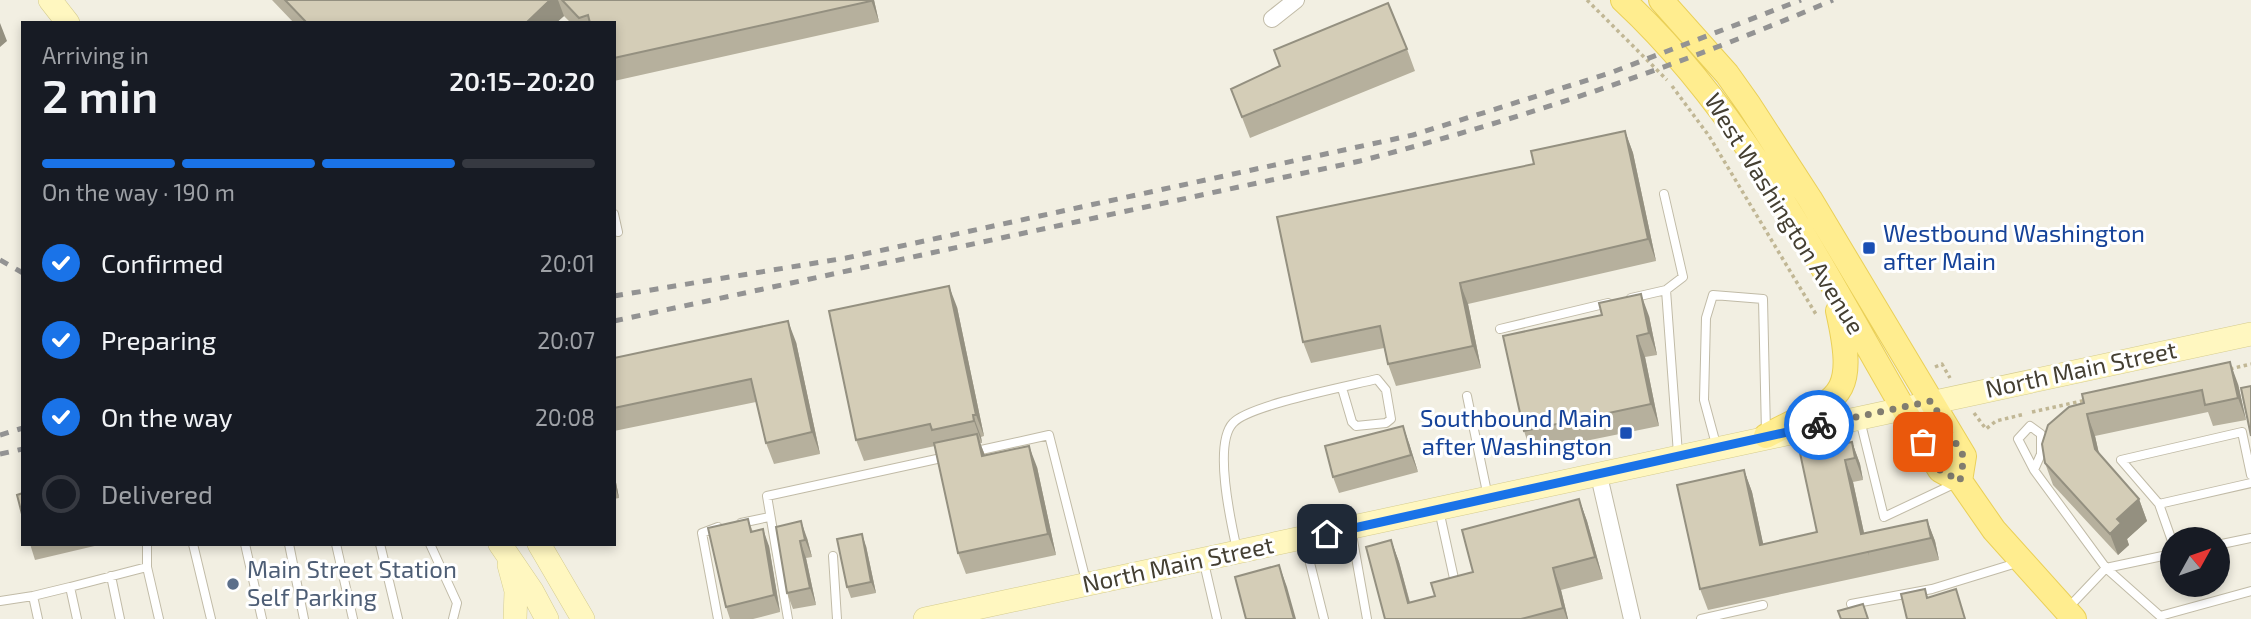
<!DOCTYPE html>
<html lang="en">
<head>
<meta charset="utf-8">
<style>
  body { margin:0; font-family:"Exo 2",sans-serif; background:#20242c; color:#f1f3f6; height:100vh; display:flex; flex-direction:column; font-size:26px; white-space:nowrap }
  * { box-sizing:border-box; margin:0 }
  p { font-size:23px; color:#9ea1a6 }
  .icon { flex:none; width:38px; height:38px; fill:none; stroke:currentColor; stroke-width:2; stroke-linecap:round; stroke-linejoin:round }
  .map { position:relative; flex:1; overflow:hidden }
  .details { position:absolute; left:21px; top:21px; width:595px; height:525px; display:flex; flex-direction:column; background:#171b24; border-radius:0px; box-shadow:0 4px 10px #0003 }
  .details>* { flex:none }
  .needle { width:46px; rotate:50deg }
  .controls { position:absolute; left:2160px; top:527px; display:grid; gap:14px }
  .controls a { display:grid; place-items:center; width:70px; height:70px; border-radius:50%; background:#171b24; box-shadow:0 4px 10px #0003; font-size:35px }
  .pin { position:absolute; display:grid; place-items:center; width:60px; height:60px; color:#fff; margin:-30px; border-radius:14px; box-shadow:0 4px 10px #0006 }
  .courier { position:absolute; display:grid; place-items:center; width:70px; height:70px; margin:-35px; border:5px solid #1a73e8; border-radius:50%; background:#fff; color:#222; box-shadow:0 2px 9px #0007 }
  .summary em { font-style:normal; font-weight:600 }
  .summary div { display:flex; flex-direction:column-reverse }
  .summary { display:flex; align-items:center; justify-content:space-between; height:119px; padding:0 21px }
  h1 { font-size:46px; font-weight:600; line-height:52px }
  .bar { display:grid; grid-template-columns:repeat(4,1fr); gap:10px 7px; align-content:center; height:84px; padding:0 21px }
  .bar i { height:9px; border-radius:5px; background:#363941 }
  .bar .on { background:#1a73e8 }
  .bar p { grid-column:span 4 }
  ol { padding:0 21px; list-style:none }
  li { display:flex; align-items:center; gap:21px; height:77px }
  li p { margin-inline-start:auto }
  li .icon { padding:7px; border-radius:50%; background:#1a73e8; color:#fff; stroke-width:4 }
  li:last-child { color:#9ea1a6 }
  li i { width:38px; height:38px; border:4px solid #363941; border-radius:50% }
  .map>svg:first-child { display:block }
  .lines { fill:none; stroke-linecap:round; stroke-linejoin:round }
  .service-casing { stroke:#c1bba7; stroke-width:10 }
  .minor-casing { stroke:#c1bba7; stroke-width:18 }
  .secondary-casing { stroke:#d5cc8f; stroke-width:24 }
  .primary-casing { stroke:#ead058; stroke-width:26 }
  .path { stroke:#c1b795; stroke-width:3.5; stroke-dasharray:3.5 3.5; stroke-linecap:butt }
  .service { stroke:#fff; stroke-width:8 }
  .minor { stroke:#fff; stroke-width:16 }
  .secondary { stroke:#fff7c0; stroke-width:23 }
  .primary { stroke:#ffed8f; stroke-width:24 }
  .rail { stroke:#939393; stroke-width:5; stroke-dasharray:9 9; stroke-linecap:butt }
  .wall { fill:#b6b09d }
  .shaded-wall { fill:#949080 }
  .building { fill:#d4cdb7; stroke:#949080; stroke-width:2 }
  .done { stroke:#817d70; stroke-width:7; stroke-dasharray:0 12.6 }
  .route { stroke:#1a73e8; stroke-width:9 }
  .transit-dot { fill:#1a4fb4; stroke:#fff; stroke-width:2.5 }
  .service-dot { fill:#5c6f8a; stroke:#fff; stroke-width:2.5 }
  .labels { text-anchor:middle; stroke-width:6; stroke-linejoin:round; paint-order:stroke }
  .street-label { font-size:24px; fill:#443f32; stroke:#fff }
  .transit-label { font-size:24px; fill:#164399; stroke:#fff; text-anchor:start }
  .service-label { font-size:24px; fill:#4e5e75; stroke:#fff; text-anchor:start }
</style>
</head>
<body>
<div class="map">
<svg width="2251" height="619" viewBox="0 0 2251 619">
  <rect width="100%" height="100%" fill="#f2efe2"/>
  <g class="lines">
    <defs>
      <path id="service" d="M1664 194 1683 277 1666 290
        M614 214 618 232
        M1631 298 1666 290 1678 454
        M1500 329 1608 303
        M1467 396 1488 497
        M1860 420 1884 517 1956 483
        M1717 448 1704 400 1706 318 1713 295 1763 299 1766 433
        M972 452 1049 435 1086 581
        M2034 470 2018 439 2030 426 2041 434V454L2034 470 2106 568 2068 608
        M2251 475 2242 432 2121 460 2159 504 2251 483
        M2159 504 2172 541
        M1439 510 1455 583
        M741 523 769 517
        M718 527 702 533 718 619
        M1351 529 1367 619
        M1304 539 1324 619
        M193 544 211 619
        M245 544 262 619
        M289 544 304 619
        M336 544 353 619
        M380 544 398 619
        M430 544 457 603 453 619
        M2217 545 2251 538
        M1237 550C1231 523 1213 444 1233 423 1249 405 1349 386 1377 379L1386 390 1391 419 1386 423 1356 426 1352 422 1342 388
        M2172 554 2106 568 2160 616 2251 591
        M833 556 837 619
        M1204 563 1217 619
        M147 567 159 619
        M111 576 120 619
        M0 601 33 596
        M1851 604 1932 589 2020 562
        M38 619 33 596 70 587
        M77 619 70 587 147 567V544
        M788 619 767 496 946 457
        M1701 619 1763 605"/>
      <path id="minor" d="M1272 19 1296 0
        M1599 476 1632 619"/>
      <path id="secondary" d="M50 0 68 23
        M500 544 532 591 547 619
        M539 544 583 619
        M509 565 516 591 515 619
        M925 619 2251 334"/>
      <path id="primary" d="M1623 0C1762 129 1841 310 1940 470L1960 481 1994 530 2074 619
        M1661 0 1727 74 1749 105 1810 199 1964 456 1960 481
        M1766 436C1840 397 1858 401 1838 311"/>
    </defs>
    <use href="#service" class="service-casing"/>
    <use href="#minor" class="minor-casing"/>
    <use href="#secondary" class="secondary-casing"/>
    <use href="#primary" class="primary-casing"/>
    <path class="path" d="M1587 0 1667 80
      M1672 86 1709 136 1817 316
      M1935 367 1942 364 1950 378
      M2230 369 2251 364
      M2032 412 2086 400
      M1974 413 1986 429 1996 421 2025 414"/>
    <use href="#service" class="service"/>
    <use href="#minor" class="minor"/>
    <use href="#secondary" class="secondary"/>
    <use href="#primary" class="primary"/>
    <path class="rail" d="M0 260 23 273
      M614 296 846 258 1413 135 1610 73 1801 0
      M614 321 1360 161C1522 119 1679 66 1833 0
      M0 435 23 428
      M0 454 23 449"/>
  </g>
  <path class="wall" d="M272 0H874L879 22 614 81V23H571L564 16 556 23H294Z
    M1407 49 1415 71 1250 138 1231 89 1280 67 1274 50Z
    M1625 131 1633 153 1656 261 1468 304 1481 368 1396 386 1388 364 1384 348 1311 363 1303 342 1534 164Z
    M957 307 984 436 981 437 982 443H980L985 455 1037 467 1056 555 966 574 958 553 935 446 864 461 856 440Z
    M1649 316 1657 355 1645 357 1659 426 1531 452 1524 431Z
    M796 342 820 454 774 464 766 443 756 402 614 431V358Z
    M2238 384 2246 420 2213 426 2208 412 2095 436 2099 454 2139 499 2147 521 2127 539 2129 545 2118 555 2053 485 2045 463 2069 407Z
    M1852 442 1860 464 1863 480 1853 482 1864 533 1927 520 1935 541 1939 560 1708 610 1700 589 1744 470 1752 492 1763 544 1817 532Z
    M1409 443 1418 472 1339 493 1333 477Z
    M614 472 619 498 614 499Z
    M1579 499 1587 521 1603 579 1561 590 1568 619H1385L1391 540 1399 562 1410 602 1435 596 1473 572Z
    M748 519 753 532 769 546 780 612 753 619H730L726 607Z
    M776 527 807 538 812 557 806 558 816 605 793 609 787 593Z
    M30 544H103L35 560Z
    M866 546 876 593 851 598 847 587Z"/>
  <path class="shaded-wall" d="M550 0H558L564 16 556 23H526Z
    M871 0H874L879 22Z
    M0 23 7 41 0 47Z
    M1625 131 1633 153 1656 261 1648 239Z
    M1460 283 1468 304 1481 368 1473 346Z
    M949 286 957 307 984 436 976 415Z
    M1641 294 1649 316 1657 355 1649 333Z
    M788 321 796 342 820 454 812 432Z
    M1637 336 1645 357 1659 426 1651 404Z
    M2230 362 2238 384 2246 420 2238 398Z
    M2087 414 2095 436 2103 471 2095 449Z
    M973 415 981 437 982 443 974 421Z
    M1403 426 1409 443 1418 472 1411 455Z
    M977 434 985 456H982Z
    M1852 442 1860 464 1863 480 1855 458Z
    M1029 446 1037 467 1056 555 1048 534Z
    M1845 460 1853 482 1869 556 1861 534Z
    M1744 470 1752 492 1768 566 1760 545Z
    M614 472 619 498 614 484Z
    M1579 499 1587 521 1603 579 1595 557Z
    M2139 499 2147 521 2127 539 2129 545 2118 555 2110 534 2117 519Z
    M1927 520 1935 541 1939 560 1931 538Z
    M801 521 807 538 812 557 805 540Z
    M763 529 769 546 780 612 774 595Z
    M862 534 866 546 876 593 871 582Z
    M1391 540 1399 562 1414 619 1408 603Z
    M800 541 806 558 816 605 810 588Z
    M1279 565 1287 587 1296 619H1294Z
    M1553 568 1561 590 1568 619H1567L1563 608Z"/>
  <path class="building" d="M285 0H550L526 23H307Z
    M562 0H871V1L614 58V23H590L588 15 579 18Z
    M1388 3 1407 49 1242 117 1231 89 1280 66 1274 50Z
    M1625 131 1648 239 1460 283 1473 346 1388 364 1380 326 1303 342 1277 217 1534 164 1531 151Z
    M949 286 976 415H973L974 421 932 430 930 424 856 440 829 311Z
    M1641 294 1649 333 1637 336 1651 404 1524 431 1503 336 1602 315 1599 303Z
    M788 321 812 432 766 443 751 379 614 408V358Z
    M2230 362 2238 398 2205 405 2202 390 2087 414 2095 449 2139 499 2117 519 2121 523 2110 534 2045 463 2042 444 2048 425 2069 407 2084 403 2082 394Z
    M2251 386V436L2241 388Z
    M1403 426 1411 455 1333 477 1325 446Z
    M977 434 982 456 1029 446 1048 534 958 553 934 443Z
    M1852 442 1855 458 1845 460 1861 534 1927 520 1931 538 1700 589 1677 485 1744 470 1760 545 1817 532 1800 453Z
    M23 493V518L17 495Z
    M1579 499 1595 557 1553 568 1563 608 1521 619H1385L1366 547 1391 540 1408 603 1435 596 1431 583 1473 572 1462 530Z
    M748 519 751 532 763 529 774 595 726 607 708 528Z
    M801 521 805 540 800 541 810 588 787 593 776 527Z
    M862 534 871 582 847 587 837 539Z
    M1279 565 1294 619H1246L1235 577Z
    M1925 589 1927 598 1956 589 1965 619H1907L1901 594Z
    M1863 604 1868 619H1841L1838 611Z"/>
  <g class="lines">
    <path class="done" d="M1819 425 1931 401 1964 457 1960 481 1940 470 1923 442"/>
    <path class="route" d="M1327 534 1819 425"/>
  </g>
  <g class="transit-dot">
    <rect x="1862" y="241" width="14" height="14" rx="3.5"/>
    <rect x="1619" y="426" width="14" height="14" rx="3.5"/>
  </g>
  <circle class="service-dot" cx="233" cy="584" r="7"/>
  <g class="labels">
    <g class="street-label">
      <text transform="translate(1784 214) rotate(58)" y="8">West Washington Avenue</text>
      <text transform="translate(2081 370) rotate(-12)" y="8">North Main Street</text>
      <text transform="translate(1178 565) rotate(-12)" y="8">North Main Street</text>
    </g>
    <g class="transit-label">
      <text x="1883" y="242">Westbound Washington<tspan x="1883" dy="28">after Main</tspan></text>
      <text x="1612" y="427" text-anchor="end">Southbound Main<tspan x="1612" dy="28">after Washington</tspan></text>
    </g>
    <g class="service-label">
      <text x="247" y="578">Main Street Station<tspan x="247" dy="28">Self Parking</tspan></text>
    </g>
  </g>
</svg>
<div class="controls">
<a><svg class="needle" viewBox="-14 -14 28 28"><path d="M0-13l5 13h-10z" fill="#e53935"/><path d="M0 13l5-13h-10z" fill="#9ea1a6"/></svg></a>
</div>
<div class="pin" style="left:1923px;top:442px;background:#ea580c"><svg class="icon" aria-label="bag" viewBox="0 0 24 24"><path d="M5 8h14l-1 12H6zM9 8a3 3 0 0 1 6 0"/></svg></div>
<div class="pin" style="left:1327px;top:534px;background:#1f2937"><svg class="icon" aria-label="home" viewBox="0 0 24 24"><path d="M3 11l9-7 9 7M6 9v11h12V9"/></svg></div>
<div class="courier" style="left:1819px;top:425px"><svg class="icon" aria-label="bike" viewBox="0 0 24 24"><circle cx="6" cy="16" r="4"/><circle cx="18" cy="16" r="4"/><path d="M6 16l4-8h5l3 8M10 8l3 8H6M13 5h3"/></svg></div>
<section class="details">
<div class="summary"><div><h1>2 min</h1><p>Arriving in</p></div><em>20:15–20:20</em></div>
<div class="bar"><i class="on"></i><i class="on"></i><i class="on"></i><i></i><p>On the way · 190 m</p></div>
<ol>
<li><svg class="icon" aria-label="check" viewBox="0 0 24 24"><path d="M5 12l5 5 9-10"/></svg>Confirmed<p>20:01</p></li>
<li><svg class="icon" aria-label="check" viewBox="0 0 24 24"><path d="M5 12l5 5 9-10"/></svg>Preparing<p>20:07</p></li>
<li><svg class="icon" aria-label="check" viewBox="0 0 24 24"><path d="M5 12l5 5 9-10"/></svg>On the way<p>20:08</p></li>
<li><i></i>Delivered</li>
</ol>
</section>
</div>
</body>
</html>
